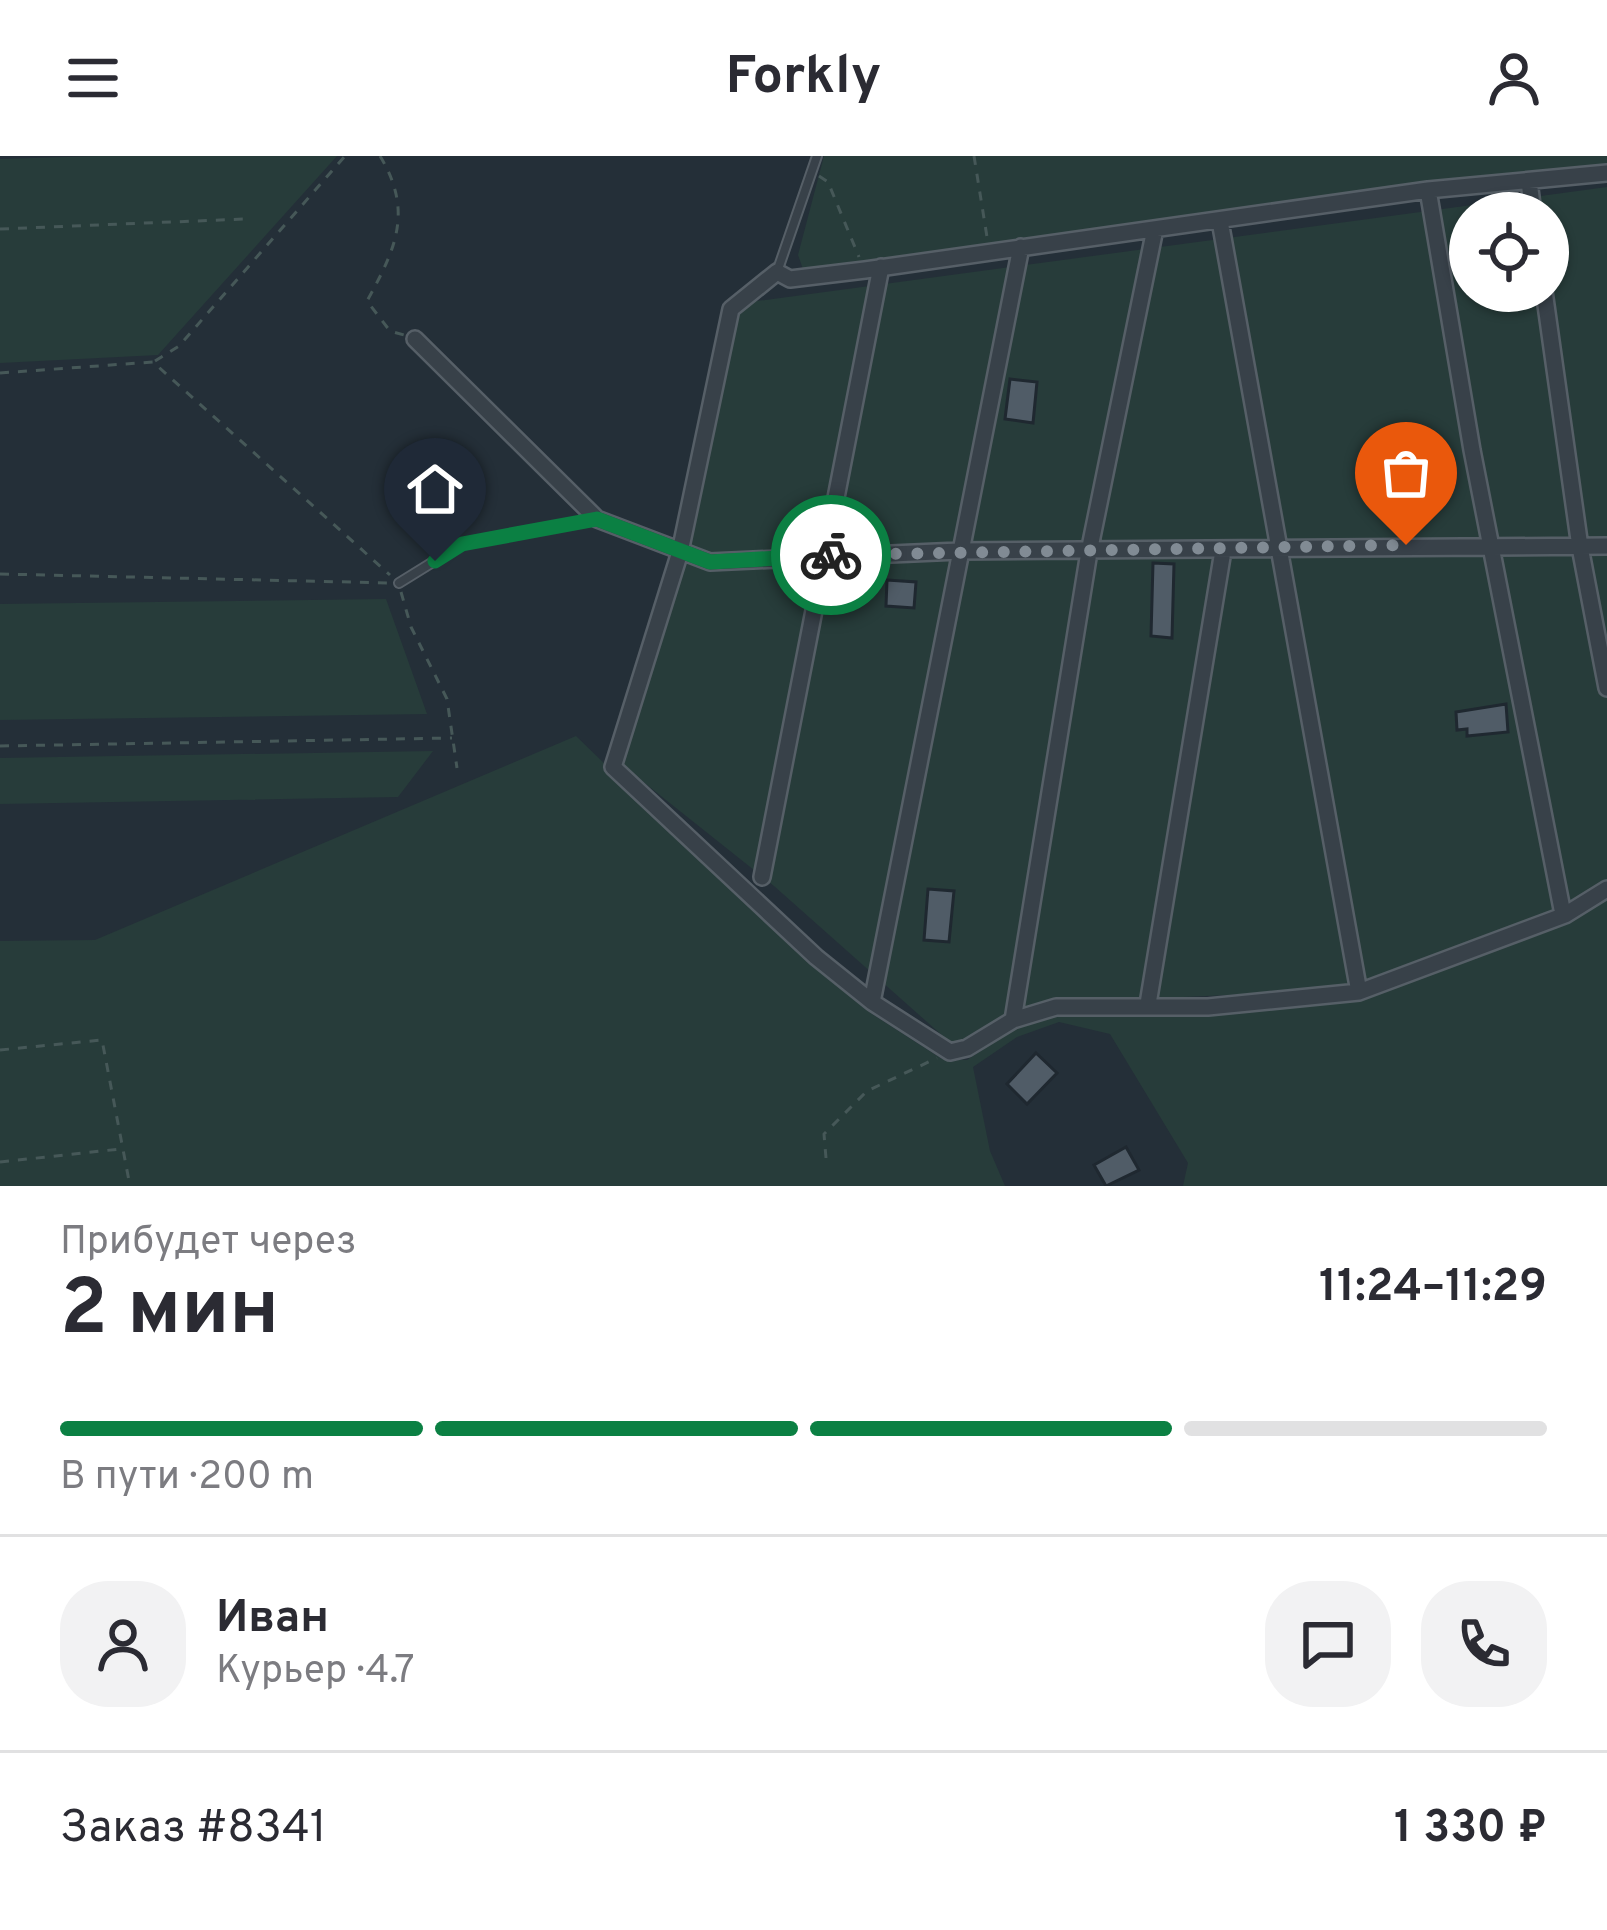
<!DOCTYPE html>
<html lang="ru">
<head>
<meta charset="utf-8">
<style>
  body { margin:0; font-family:Overpass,sans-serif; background:#f2f2f3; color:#2b2b33; height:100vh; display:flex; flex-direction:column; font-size:45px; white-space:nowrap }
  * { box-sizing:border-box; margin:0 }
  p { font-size:39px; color:#7c7c81 }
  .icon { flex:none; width:66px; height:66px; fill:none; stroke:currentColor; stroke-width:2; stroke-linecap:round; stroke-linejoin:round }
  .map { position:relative; height:1030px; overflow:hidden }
  .drawer { display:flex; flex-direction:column; background:#fff; flex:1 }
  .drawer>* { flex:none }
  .tools { position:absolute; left:1449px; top:36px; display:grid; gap:24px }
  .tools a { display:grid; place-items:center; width:120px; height:120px; border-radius:50%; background:#fff; box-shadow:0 3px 9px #0004; font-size:60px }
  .pin { position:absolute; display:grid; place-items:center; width:102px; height:102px; color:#fff; margin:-123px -51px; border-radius:50% 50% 50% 0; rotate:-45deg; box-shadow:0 0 12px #0007 }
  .pin .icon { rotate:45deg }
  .courier { position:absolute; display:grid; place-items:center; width:120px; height:120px; margin:-60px; border:9px solid #0b8043; border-radius:50%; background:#fff; color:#222; box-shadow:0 3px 15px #0007 }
  .summary em { font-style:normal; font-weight:700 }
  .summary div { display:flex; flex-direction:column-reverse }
  .summary { display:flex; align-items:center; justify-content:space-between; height:204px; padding:0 60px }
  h1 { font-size:78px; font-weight:700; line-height:90px }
  .bar { display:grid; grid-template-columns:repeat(4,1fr); gap:18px 12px; align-content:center; height:144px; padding:0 60px }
  .bar i { height:15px; border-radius:9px; background:#e1e1e2 }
  .bar .selected { background:#0b8043 }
  .bar p { grid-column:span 4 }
  .line { display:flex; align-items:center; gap:30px; padding:0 60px; border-top:3px solid #e1e1e2 }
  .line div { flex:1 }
  .round { display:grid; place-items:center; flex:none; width:126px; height:126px; border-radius:48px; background:#f2f2f3 }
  header { display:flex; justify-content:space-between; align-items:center; height:156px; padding:0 60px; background:#fff; font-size:54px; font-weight:700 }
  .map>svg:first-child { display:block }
  .green { fill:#273c3a; fill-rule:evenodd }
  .building { fill:#505c67; stroke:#1f2830; stroke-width:3 }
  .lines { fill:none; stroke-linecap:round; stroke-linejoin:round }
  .service-casing { stroke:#565f67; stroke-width:12 }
  .minor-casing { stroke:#565f67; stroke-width:20 }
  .path { stroke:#465858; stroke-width:3; stroke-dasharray:9 9; stroke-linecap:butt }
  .service { stroke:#384149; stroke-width:8 }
  .minor { stroke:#384149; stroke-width:15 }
  .done { stroke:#818b94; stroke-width:12; stroke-dasharray:0 21.6 }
  .route { stroke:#0b8043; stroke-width:15 }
</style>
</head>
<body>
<header><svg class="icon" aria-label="menu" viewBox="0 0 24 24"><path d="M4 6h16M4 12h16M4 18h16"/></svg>Forkly<svg class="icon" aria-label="person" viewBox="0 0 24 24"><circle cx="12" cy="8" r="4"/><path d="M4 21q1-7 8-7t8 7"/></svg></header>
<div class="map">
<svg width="1607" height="1030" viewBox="0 0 1607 1030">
  <rect width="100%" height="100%" fill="#242f38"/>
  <path class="green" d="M100 0H337L158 199 0 207V3Z
    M824 0H1607V12L1431 26 803 113 798 99Z
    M1607 31V725L1577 745 1358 833 1053 847 953 889 774 730 622 609 736 160 750 146ZM1470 57H1548V135H1470Z
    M386 443 427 558 0 564V448Z
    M576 580 810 807 869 856 942 903 967 904 1014 873 1057 856 1257 855 1360 840 1563 768 1607 741V1030H1183L1188 1007 1110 878 1059 866 1017 881 973 911 990 995 1005 1030H0V785L95 784Z
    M433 595 398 641 0 648V602Z"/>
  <path class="building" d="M1010 223 1037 226 1033 267 1005 263Z
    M1153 407 1174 408 1172 482 1151 480Z
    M887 424 916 426 914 452 886 450Z
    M1506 548 1508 576 1467 580V573L1457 574 1456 556Z
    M928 733 954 735 949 786 924 784Z
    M1036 897 1057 917 1027 948 1007 928Z
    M1126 991 1139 1014 1106 1030 1094 1009Z"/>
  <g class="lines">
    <defs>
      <path id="service" d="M777 116 817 0
        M399 427 462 388 596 363"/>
      <path id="minor" d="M1607 17 1428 34 865 114 790 123 777 116 731 153 680 396 613 611 816 801 872 846 950 896 967 892 1013 864 1056 851H1208L1359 836 1565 759 1607 733
        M1529 25 1533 57
        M1428 34 1472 294 1562 753
        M1220 65 1359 836
        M1544 135 1580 391 1607 532
        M415 183 597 363 710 406 959 395 1607 390
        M762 721 881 111
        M872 846 1021 91
        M1148 848 1223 395
        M1013 864 1089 396 1155 73"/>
    </defs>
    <use href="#service" class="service-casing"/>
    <use href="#minor" class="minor-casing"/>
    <path class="path" d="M380 0C414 56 395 94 367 145L390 175 404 179
      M974 0 987 81
      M819 20 828 26 859 101
      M0 73 244 63
      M155 205 179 190 345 0
      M0 217 153 206 390 419
      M0 418 391 427
      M401 436 411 471 447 543 457 612
      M0 590 452 582
      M0 894 102 884 130 1030
      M826 1002 824 978 867 935 937 902
      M0 1006 120 993"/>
    <use href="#service" class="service"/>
    <use href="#minor" class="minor"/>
  </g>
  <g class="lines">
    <path class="done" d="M831 399 1406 389"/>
    <path class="route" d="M435 405 462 388 597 363 710 406 831 399"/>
  </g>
</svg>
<div class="tools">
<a><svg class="icon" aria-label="locate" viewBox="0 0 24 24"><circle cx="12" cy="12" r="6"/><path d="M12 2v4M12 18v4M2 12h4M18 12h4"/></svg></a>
</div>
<div class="pin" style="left:1406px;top:389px;background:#ea580c"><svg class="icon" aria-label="bag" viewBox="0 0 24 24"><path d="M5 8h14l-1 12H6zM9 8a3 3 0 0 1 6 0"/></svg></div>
<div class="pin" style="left:435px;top:405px;background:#1f2937"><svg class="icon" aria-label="home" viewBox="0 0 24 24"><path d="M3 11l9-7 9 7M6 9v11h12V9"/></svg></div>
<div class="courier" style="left:831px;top:399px"><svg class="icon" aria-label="bike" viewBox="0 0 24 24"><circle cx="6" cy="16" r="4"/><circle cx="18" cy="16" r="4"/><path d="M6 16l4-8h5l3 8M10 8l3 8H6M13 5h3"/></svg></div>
</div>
<section class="drawer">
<div class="summary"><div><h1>2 мин</h1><p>Прибудет через</p></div><em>11:24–11:29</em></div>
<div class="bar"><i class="selected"></i><i class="selected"></i><i class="selected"></i><i></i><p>В пути · 200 m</p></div>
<div class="line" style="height:216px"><a class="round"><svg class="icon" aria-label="person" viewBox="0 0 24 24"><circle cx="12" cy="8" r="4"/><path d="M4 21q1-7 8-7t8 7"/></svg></a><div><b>Иван</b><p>Курьер · 4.7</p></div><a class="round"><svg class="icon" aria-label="chat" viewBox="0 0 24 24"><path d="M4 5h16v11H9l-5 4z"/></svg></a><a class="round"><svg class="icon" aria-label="phone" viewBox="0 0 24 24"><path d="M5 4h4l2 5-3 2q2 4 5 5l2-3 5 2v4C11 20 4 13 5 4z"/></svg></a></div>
<div class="line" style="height:156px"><div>Заказ #8341</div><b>1 330 ₽</b></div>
</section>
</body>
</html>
